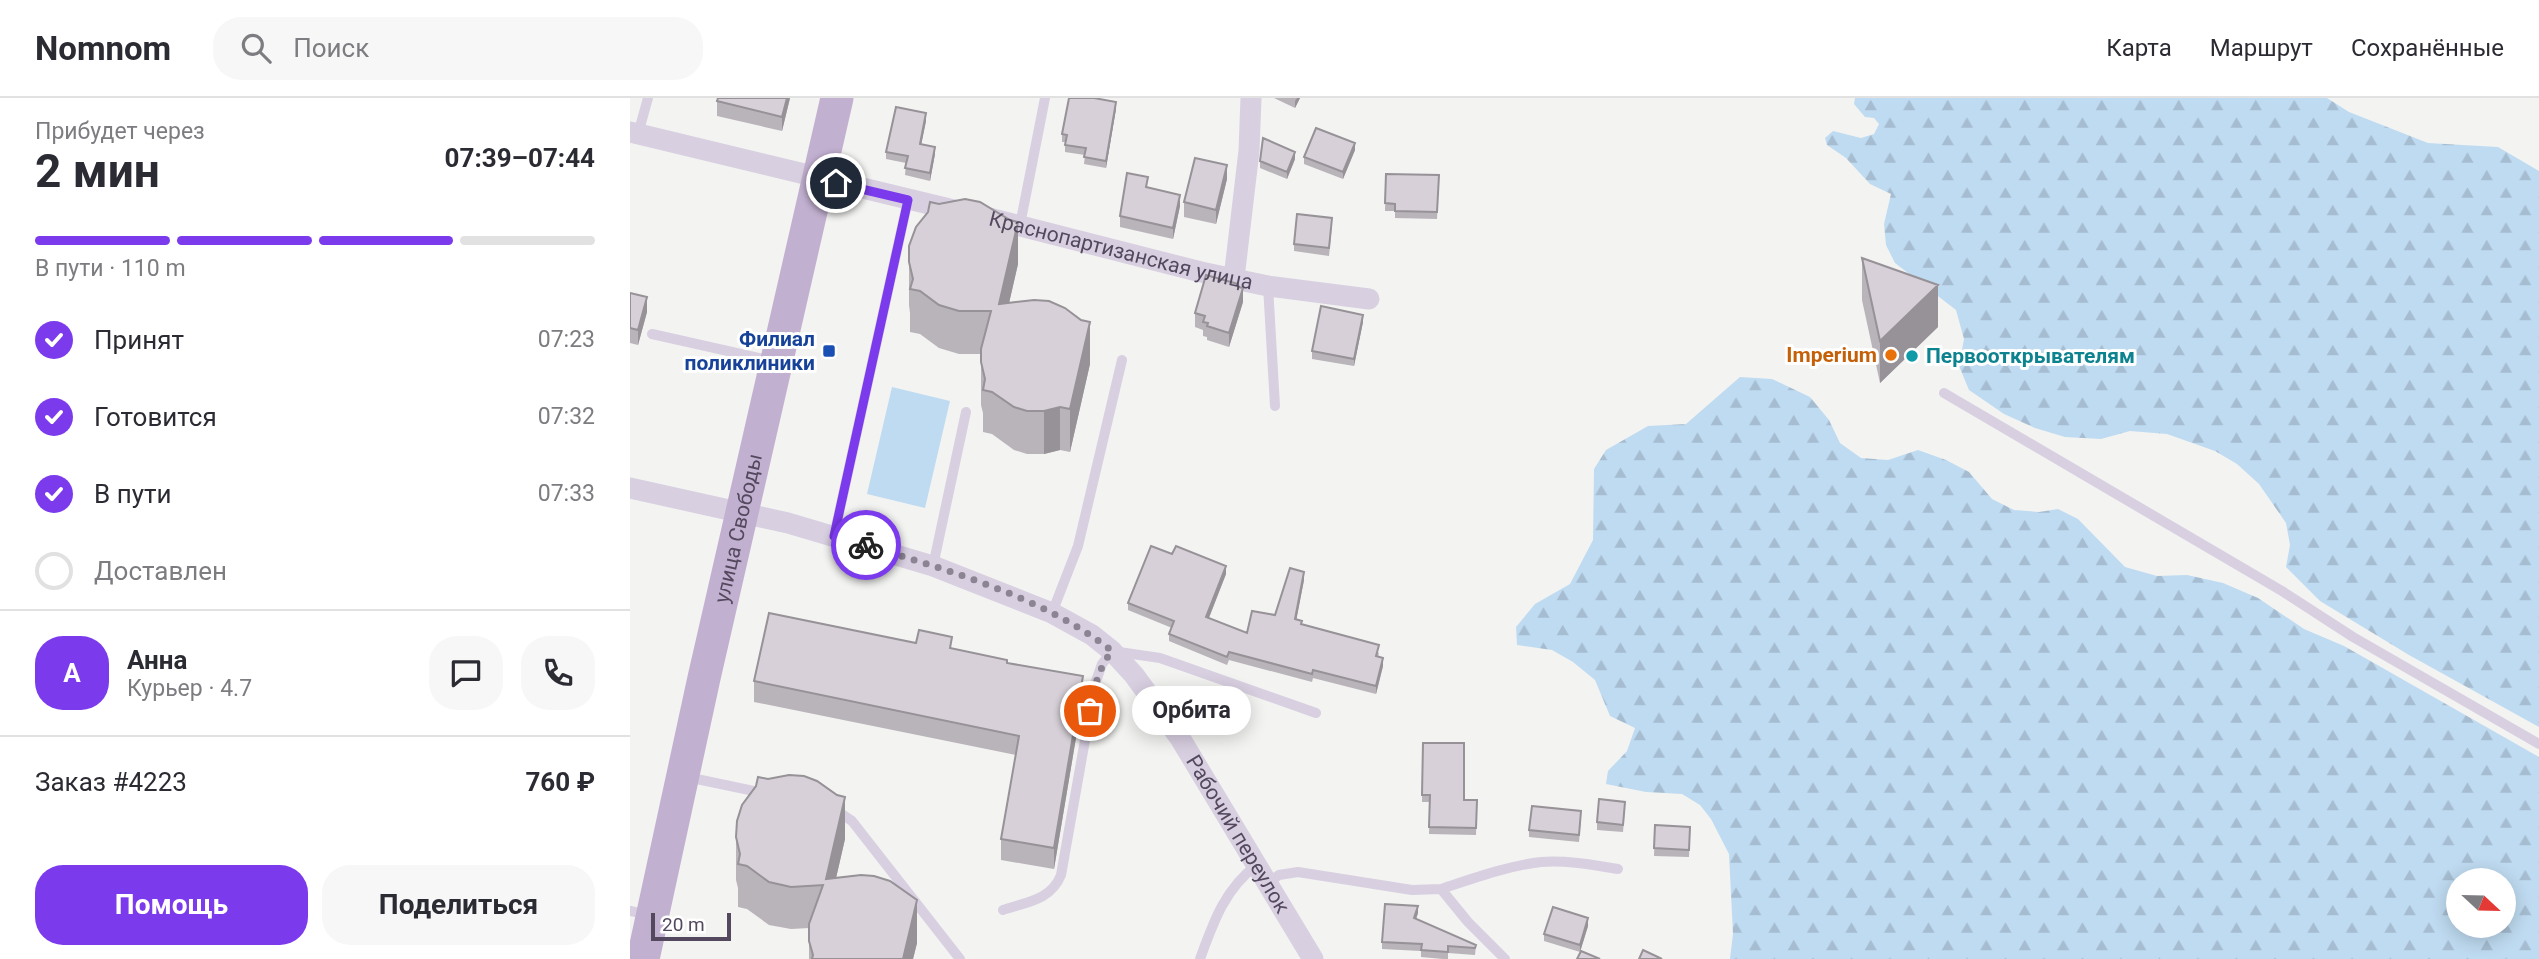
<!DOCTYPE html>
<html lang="ru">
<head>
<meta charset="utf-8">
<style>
  body { margin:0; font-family:Roboto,sans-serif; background:#f7f7f7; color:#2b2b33; height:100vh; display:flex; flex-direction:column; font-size:26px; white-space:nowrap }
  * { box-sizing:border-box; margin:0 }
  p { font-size:23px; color:#7c7c81 }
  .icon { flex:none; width:38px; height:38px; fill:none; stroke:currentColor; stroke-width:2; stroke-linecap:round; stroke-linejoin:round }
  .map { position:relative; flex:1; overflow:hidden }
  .drawer { display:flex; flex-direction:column; background:#fff; width:630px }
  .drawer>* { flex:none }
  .needle { width:46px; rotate:112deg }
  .controls { position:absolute; left:1816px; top:770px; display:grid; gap:14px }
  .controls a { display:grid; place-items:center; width:70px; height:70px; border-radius:50%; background:#fff; box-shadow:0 4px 18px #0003; font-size:35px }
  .scale { position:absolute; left:21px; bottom:18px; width:80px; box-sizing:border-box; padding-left:7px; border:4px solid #54485f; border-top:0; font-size:19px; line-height:24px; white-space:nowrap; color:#54485f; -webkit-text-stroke:5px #fff; paint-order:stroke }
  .pin { position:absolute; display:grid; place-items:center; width:60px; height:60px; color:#fff; margin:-30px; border:4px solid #fff; border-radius:50%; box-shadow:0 2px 7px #0007 }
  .courier { position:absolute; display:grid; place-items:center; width:70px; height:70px; margin:-35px; border:5px solid #7c3aed; border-radius:50%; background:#fff; color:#222; box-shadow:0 2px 9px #0007 }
  .bubble { position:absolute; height:49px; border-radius:24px; background:#fff; box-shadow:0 4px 18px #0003; font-size:23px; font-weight:700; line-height:49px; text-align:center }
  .head em { font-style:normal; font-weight:700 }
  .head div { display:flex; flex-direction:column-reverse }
  .head { display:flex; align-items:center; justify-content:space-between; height:119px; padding:0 35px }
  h1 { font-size:46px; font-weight:700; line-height:52px }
  .bar { display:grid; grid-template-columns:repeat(4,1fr); gap:10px 7px; align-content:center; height:84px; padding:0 35px }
  .bar i { height:9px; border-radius:5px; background:#e1e1e2 }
  .bar .on { background:#7c3aed }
  .bar p { grid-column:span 4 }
  .line { display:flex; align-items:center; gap:18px; padding:0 35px; border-top:2px solid #e1e1e2 }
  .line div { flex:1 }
  .round { display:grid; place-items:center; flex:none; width:74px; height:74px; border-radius:28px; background:#f7f7f7 }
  ol { padding:0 35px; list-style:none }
  li { display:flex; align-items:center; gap:21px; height:77px }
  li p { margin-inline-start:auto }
  li .icon { padding:7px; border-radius:50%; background:#7c3aed; color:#fff; stroke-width:4 }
  li:last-child { color:#7c7c81 }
  li i { width:38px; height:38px; border:4px solid #e1e1e2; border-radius:50% }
  .button { display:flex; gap:14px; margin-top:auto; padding:14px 35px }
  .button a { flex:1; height:80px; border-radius:28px; background:#7c3aed; color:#fff; font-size:28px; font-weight:700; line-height:80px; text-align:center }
  .button a+a { background:#f7f7f7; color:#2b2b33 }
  header { display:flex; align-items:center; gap:42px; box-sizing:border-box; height:98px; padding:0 35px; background:#fff; border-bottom:2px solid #e1e1e2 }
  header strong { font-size:33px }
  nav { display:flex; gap:38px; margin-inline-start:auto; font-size:24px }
  .search { width:490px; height:63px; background:#f7f7f7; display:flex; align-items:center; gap:18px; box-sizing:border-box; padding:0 24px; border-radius:28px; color:#7c7c81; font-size:26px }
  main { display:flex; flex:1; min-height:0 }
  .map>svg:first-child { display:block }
  .forest { fill:url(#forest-firs); fill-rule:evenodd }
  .pitch { fill:#bfdbf1 }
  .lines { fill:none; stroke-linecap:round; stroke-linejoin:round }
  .lane { stroke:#d8cfe1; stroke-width:10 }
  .street { stroke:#d8cfe1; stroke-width:21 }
  .primary { stroke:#c2b0d0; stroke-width:33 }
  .wall { fill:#b9b3ba }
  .shaded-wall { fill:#969297 }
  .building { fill:#d7d0d8; stroke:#969297; stroke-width:2 }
  .done { stroke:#8c8492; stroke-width:7; stroke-dasharray:0 12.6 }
  .route { stroke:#7c3aed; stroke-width:9 }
  .transit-dot { fill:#1a4fb4; stroke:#fff; stroke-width:2.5 }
  .food-dot { fill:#e8710a; stroke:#fff; stroke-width:2.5 }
  .culture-dot { fill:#0f9aa8; stroke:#fff; stroke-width:2.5 }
  .labels { text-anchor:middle; stroke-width:6; stroke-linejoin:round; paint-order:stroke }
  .street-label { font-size:21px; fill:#54485f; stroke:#fff }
  .transit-label { font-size:21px; font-weight:bold; fill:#164399; stroke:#fff; text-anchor:end }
  .food-label { font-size:21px; font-weight:bold; fill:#c56008; stroke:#fff; text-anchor:end }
  .culture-label { font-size:21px; font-weight:bold; fill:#0d838f; stroke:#fff; text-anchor:start }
</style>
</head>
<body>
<header>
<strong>Nomnom</strong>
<div class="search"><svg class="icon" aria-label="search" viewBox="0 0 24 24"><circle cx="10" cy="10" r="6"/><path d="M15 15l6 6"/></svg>Поиск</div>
<nav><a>Карта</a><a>Маршрут</a><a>Сохранённые</a></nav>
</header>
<main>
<section class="drawer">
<div class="head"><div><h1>2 мин</h1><p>Прибудет через</p></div><em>07:39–07:44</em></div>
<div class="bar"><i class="on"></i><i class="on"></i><i class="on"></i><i></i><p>В пути · 110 m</p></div>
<ol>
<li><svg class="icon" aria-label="check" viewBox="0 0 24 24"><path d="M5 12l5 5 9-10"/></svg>Принят<p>07:23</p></li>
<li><svg class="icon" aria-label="check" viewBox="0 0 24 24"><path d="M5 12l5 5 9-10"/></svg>Готовится<p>07:32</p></li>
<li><svg class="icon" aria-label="check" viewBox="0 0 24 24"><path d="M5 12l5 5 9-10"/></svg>В пути<p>07:33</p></li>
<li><i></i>Доставлен</li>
</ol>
<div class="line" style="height:126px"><b class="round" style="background:#7c3aed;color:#fff">А</b><div><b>Анна</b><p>Курьер · 4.7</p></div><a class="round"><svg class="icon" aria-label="chat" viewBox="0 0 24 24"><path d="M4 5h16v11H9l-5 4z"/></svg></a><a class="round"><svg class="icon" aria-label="phone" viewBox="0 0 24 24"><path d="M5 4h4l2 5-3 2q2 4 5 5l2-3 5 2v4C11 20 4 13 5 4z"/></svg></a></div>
<div class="line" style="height:91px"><div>Заказ #4223</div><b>760 ₽</b></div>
<div class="button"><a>Помощь</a><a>Поделиться</a></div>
</section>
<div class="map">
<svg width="1909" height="861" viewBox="0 0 1909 861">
  <defs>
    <pattern id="forest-firs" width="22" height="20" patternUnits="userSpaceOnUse" patternTransform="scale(1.75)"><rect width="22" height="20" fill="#bfdbf1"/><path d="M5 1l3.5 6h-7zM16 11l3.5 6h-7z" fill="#a6bdd1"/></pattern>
  </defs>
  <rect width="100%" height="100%" fill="#f3f3f1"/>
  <path class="forest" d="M1225 0H1697L1719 14 1798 45 1868 49 1909 73V629L1779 557 1690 503 1656 469 1660 447 1656 425 1629 386 1607 366 1585 353 1537 336 1500 333 1471 341 1435 339 1405 330 1374 316 1339 292 1329 268 1334 241 1326 212 1265 165 1256 147 1254 126 1261 96 1240 86 1216 60 1197 47 1195 40 1203 33 1231 40 1244 36 1249 26 1244 20 1235 19 1224 6Z
    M1110 279 1142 281 1180 299 1199 322 1210 345 1231 360 1258 362 1288 352 1316 362 1339 374 1362 401 1384 412 1409 414 1428 411 1448 421 1495 469 1527 478 1557 477 1593 485 1628 500 1674 531 1714 548 1909 659V861H1100L1103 836 1099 756 1081 721 1070 707 1052 696 1016 694 976 686 978 673 997 653 1005 630 980 618 965 582 943 564 922 552 887 547 886 529 905 506 940 486 963 442 964 371 976 352 1018 328 1056 326ZM1874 782V828H1829V782Z"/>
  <path class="pitch" d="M262 289 320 303 295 410 237 396Z"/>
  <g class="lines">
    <path class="lane" d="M8 36 18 0
      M390 127 415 0
      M638 188 645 308
      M22 236 142 263
      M1314 295 1652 493 1723 539 1909 646
      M204 438 278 102
      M303 468 336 314
      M422 515 448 448 492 262
      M57 679 134 695
      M204 711 222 723 330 861
      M638 785 649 777 668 774 782 792 811 791 838 824 875 861
      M811 791C844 780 877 768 911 764 937 762 963 767 988 771
      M373 812C397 804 421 802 431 777L465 586 472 566 482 553 530 560 686 615
      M0 813 19 817
      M570 861C583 825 595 790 627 767"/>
    <g class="street">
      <path d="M0 34 328 113"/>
      <path id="s1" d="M359 120 571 174 638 188 739 201"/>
      <path d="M604 180 619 53 621 0"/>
      <path id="s2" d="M0 390 158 425 303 468 422 515 462 537 482 553 504 577 550 640 683 861"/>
    </g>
    <path class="primary" id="s3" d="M13 861 74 580 207 0"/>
  </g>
  <path class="wall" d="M160 0 152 33 87 18V3Z
    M644 0H670L665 10Z
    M486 11 476 70 454 66 455 57 435 54V44H432V36Z
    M296 23 291 46 305 56 300 83 275 77 276 65 256 61V54Z
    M725 52 713 81 674 66V59Z
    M665 61 657 81 630 70V63Z
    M756 76 809 77 807 121 765 120V113H755Z
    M597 81 586 126 554 119V104Z
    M518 90 550 108 543 141 490 129V118Z
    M702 127 699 158 664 153V146Z
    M1232 160 1308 229 1250 285 1232 202Z
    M279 164 388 166 379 205 460 266 440 354 430 352 414 356H397L384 352 362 336 353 334V315L351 307V256H329L309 250 290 236 280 234V215L279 207Z
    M608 189 613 204 599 249 577 242V239L573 238V232L565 229V215Z
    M0 195 17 214 8 247 0 245Z
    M733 224 724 268 682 261V253Z
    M542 456 596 476 579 520 617 535 645 517 674 482 666 522 672 526 749 555 748 559 753 568 746 596 683 580 682 584 599 562 597 567 539 543V536L542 530 498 512V505Z
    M286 545 322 551 377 565 453 598 424 771 371 762V741L386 657 124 604V583Z
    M793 645 834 702H847L846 737 799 736 800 704H792Z
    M995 711 993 734 967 732V724Z
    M951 720 949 744 899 739V732Z
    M1025 727 1060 729 1059 759 1024 758Z
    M106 739 215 741 206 780 287 845 283 861H179V830L161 831 139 827 117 811 108 809V790L106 782Z
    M788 815 786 821 846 847 845 857 818 855V861H813L791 859V853L752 851V844Z
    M958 828 950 854 914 843V836Z"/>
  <path class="shaded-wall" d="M157 0H160L152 33V19Z
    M667 0H670L665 10V3Z
    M486 4V11L476 70V63Z
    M296 15V23L290 53V46Z
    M725 45V52L713 81V74Z
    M305 49V56L300 83V75Z
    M665 54V61L657 81V74Z
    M597 67V81L586 126V112Z
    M550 97V108L543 141V130Z
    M388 124V166L369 249V206Z
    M1308 187V229L1250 285V243Z
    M613 190V204L599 249V235Z
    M17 199V214L8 247V232Z
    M733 217V224L724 268V261Z
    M460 224V266L440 354V311Z
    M430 309V352L414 356V313Z
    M596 468V476L576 527V519Z
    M674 474V482L665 529V521Z
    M753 560V568L746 596V588Z
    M453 578V598L424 771V750Z
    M215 699V741L196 824V781Z
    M287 802V845L283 861H273Z
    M788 808V815L784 827V820Z
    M958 820V828L950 854V847Z"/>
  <path class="building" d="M88 0H157L152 19 87 3Z
    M439 0H464L486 4 476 63 454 59 456 50 435 47 437 37 432 36Z
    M266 9 296 15 290 46 305 49 300 75 275 70 278 58 256 54Z
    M686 30 725 45 713 74 674 59Z
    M633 40 665 54 657 74 630 63Z
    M565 60 597 67 586 112 554 104Z
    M497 75 518 79 516 89 550 97 543 130 490 118Z
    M756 76 809 77 807 114 765 113V106L755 105Z
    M335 101 350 104 380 122 388 124 369 206 404 202 419 203 435 210 451 222 460 224 440 311 430 309 414 313H397L384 309 362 294 353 292 355 281 351 264V251L361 213H329L309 207 290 193 280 191 283 181 279 164V148L286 129 298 114 300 104 309 106Z
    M667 116 702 120 699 150 664 146Z
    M1232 160 1308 187 1250 243Z
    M576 177 608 186V189L613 190 599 235 577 228 578 225 573 224 575 218 565 215Z
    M0 195 17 199 8 232 0 230Z
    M691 208 733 217 724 261 682 253Z
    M521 448 542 456 546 448 596 468 576 519 617 535 622 513 645 517 660 470 674 474 665 521 672 523 671 526 749 547 746 558 753 560 746 588 683 572 682 576 599 554 597 559 539 536 544 523 498 505Z
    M139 515 286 545 289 532 322 539 320 550 377 562V565L453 578 424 750 371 741 389 638 124 583Z
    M793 645H834V702H847L846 730 799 729 800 697H792Z
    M159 677 174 678 187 683 207 697 215 699 196 781 231 777 244 778 260 783 287 802 273 861H182L183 857 179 843V826L193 787 161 789 139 784 117 768 108 766 110 756 106 739 107 723 112 707 126 688 128 679 138 681Z
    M969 701 995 704 993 727 967 724Z
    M902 708 951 713 949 737 899 732Z
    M1025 727 1060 729 1059 752 1024 750Z
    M755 806 788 808 784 820 846 847 845 850 818 848V854L791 852 792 846 752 844Z
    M923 809 958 820 950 847 914 836Z
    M1013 852 1032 861H1009Z
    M951 853 970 861H947Z"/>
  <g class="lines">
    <path class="done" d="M236 447C319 473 414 499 482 553 468 571 464 590 460 613"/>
    <path class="route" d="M206 85 278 102 204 438 236 447"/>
  </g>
  <rect class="transit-dot" x="192" y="246" width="14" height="14" rx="3.5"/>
  <circle class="food-dot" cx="1261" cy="257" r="7"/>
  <circle class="culture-dot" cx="1282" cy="258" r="7"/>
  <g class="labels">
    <g class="street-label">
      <text dy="7" stroke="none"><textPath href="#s1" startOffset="136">Краснопартизанская улица</textPath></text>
      <text dy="7" stroke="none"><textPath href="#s3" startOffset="441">улица Свободы</textPath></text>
      <text dy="7" stroke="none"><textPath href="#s2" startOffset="735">Рабочий переулок</textPath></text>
    </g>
    <g class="transit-label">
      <text x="185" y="248">Филиал<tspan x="185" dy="24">поликлиники</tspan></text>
    </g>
    <g class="food-label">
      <text x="1247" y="264">Imperium</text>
    </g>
    <g class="culture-label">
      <text x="1296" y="265">Первооткрывателям</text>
    </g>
  </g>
</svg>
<div class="controls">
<a><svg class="needle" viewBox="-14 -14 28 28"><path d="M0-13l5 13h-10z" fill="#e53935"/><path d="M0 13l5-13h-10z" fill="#7c7c81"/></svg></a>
</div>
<div class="scale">20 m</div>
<div class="pin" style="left:460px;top:613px;background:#ea580c"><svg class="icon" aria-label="bag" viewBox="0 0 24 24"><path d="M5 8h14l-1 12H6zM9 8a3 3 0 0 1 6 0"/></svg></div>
<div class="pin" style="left:206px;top:85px;background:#1f2937"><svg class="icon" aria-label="home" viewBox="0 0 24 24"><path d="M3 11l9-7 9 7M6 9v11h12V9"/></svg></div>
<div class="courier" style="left:236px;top:447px"><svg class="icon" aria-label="bike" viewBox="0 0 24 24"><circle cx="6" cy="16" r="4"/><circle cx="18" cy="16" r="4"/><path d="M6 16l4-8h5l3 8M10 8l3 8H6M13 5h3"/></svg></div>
<div class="bubble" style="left:502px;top:588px;width:119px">Орбита</div>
</div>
</main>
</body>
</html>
